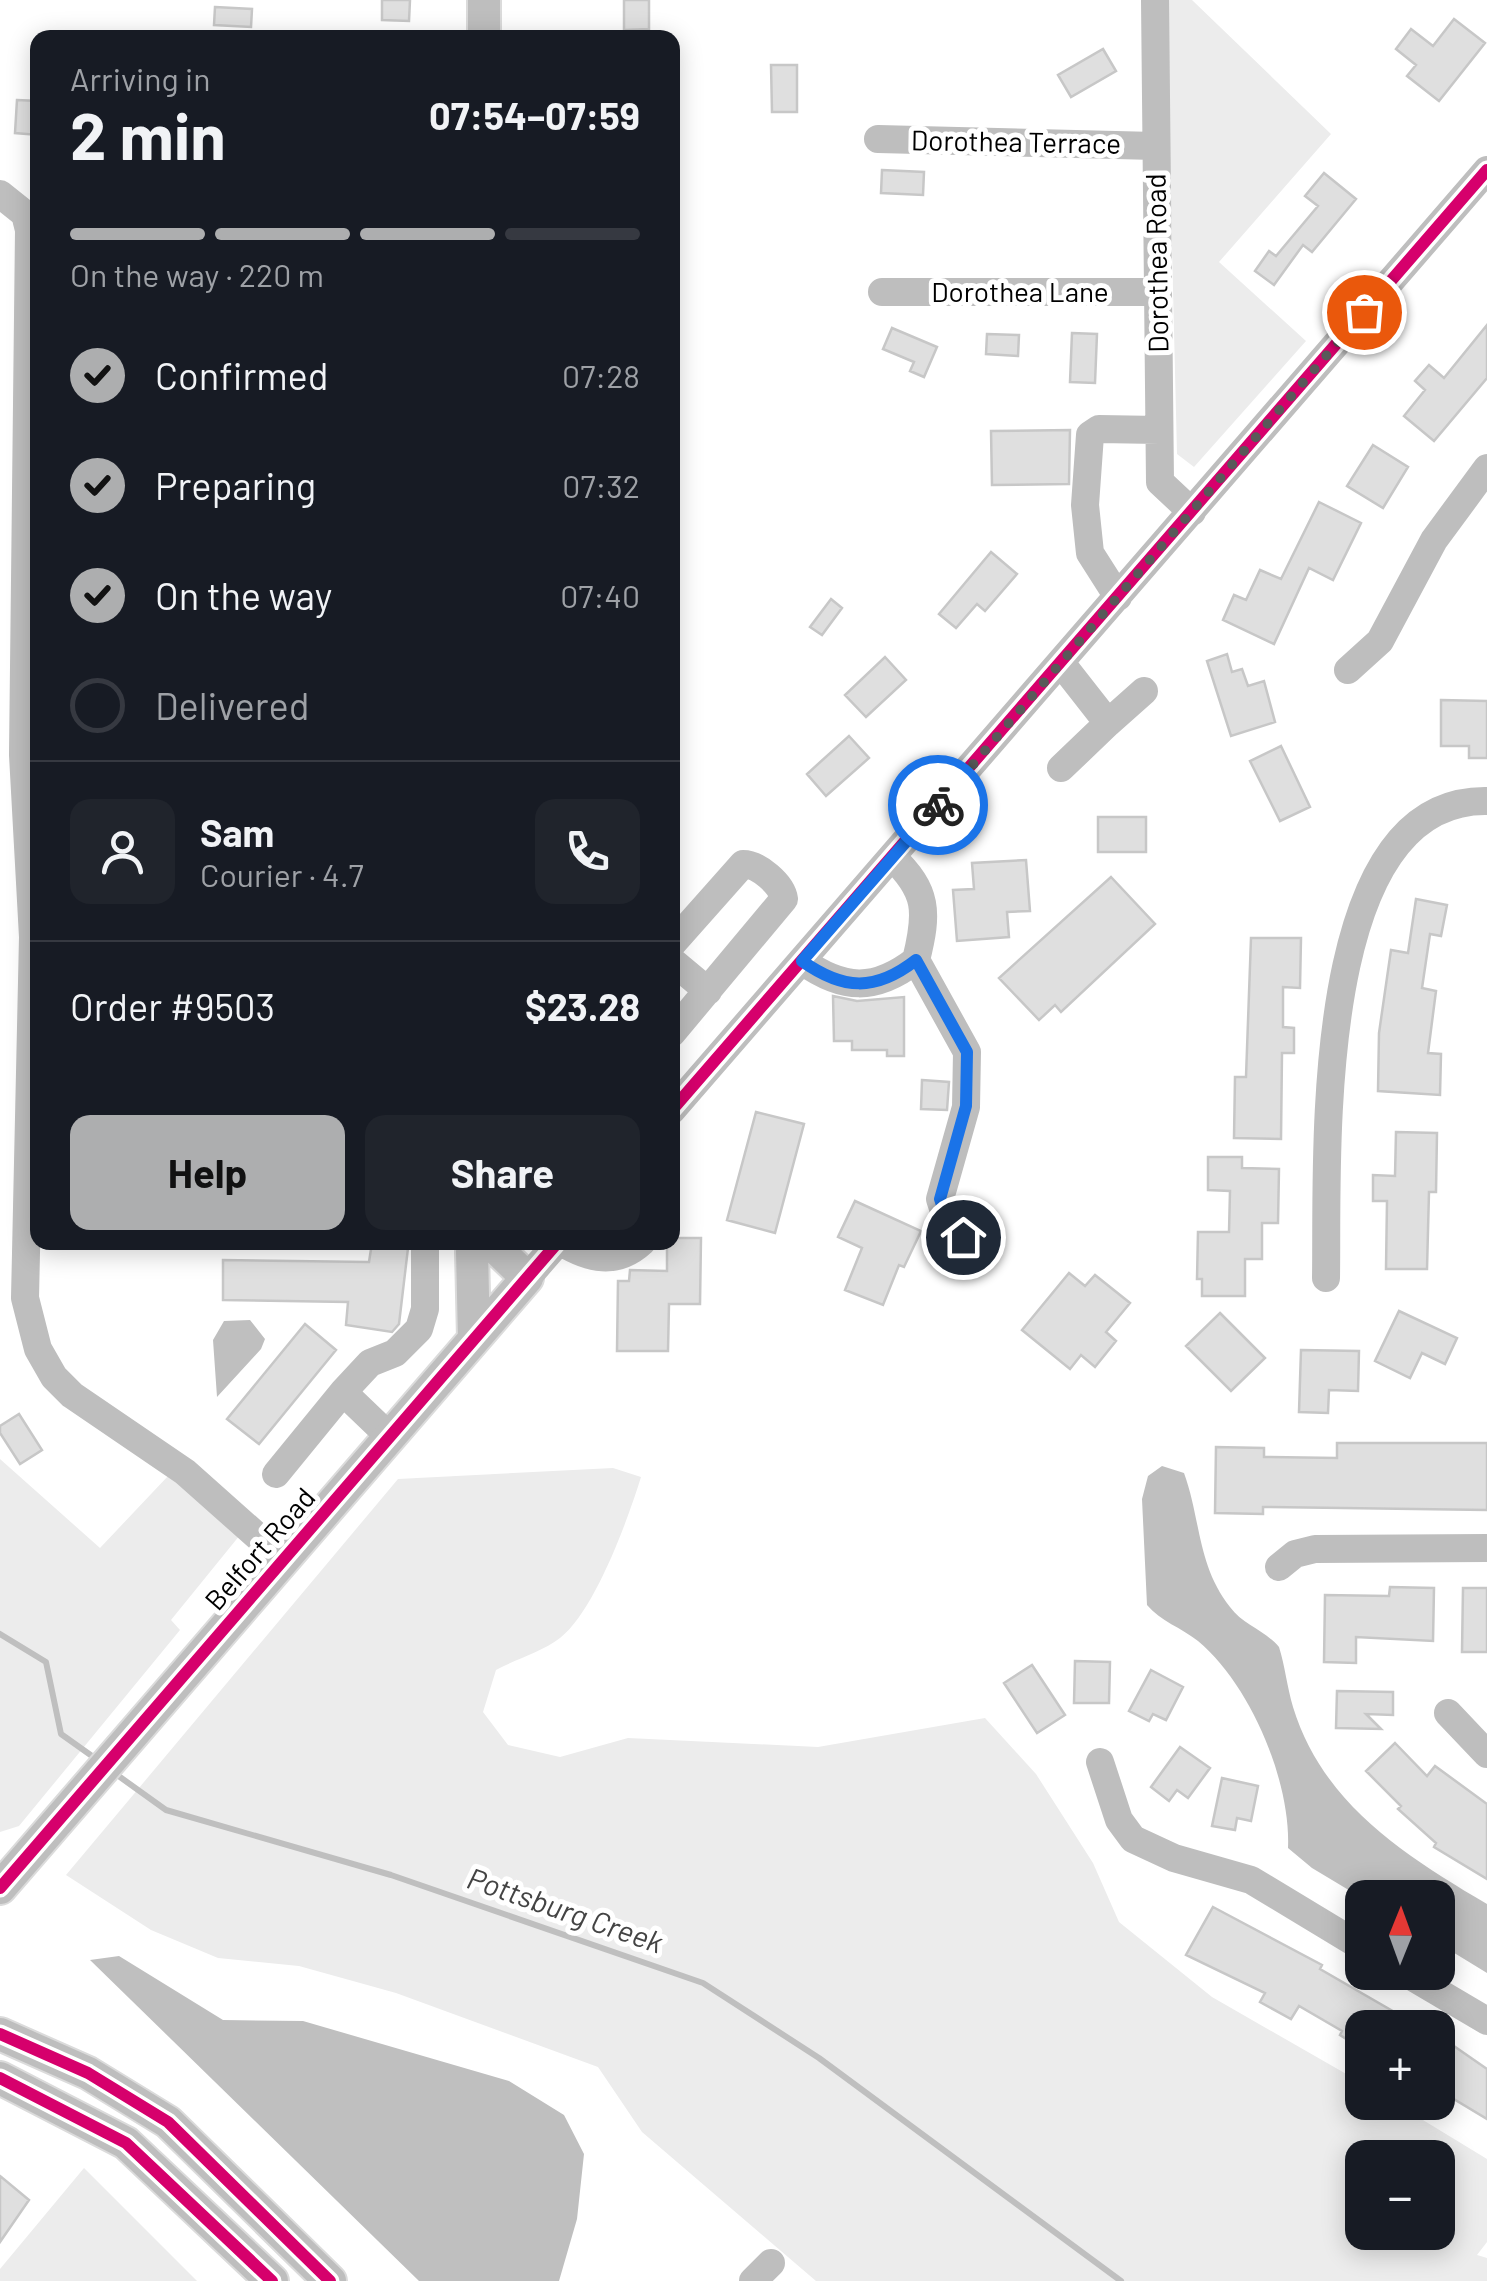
<!DOCTYPE html>
<html lang="en">
<head>
<meta charset="utf-8">
<style>
  body { margin:0; font-family:Barlow,sans-serif; background:#20242c; color:#f1f3f6; height:100vh; display:flex; flex-direction:column; font-size:38px; white-space:nowrap }
  * { box-sizing:border-box; margin:0 }
  p { font-size:32px; color:#9ea1a6 }
  .icon { flex:none; width:55px; height:55px; fill:none; stroke:currentColor; stroke-width:2; stroke-linecap:round; stroke-linejoin:round }
  .map { position:relative; flex:1; overflow:hidden }
  .drawer { position:absolute; left:30px; top:30px; width:650px; height:1220px; display:flex; flex-direction:column; background:#171b24; border-radius:20px; box-shadow:0 5px 25px #0003 }
  .drawer>* { flex:none }
  .needle { width:65px; rotate:1deg }
  .buttons { position:absolute; left:1345px; top:1880px; display:grid; gap:20px }
  .buttons a { display:grid; place-items:center; width:110px; height:110px; border-radius:20px; background:#171b24; box-shadow:0 5px 25px #0003; font-size:50px }
  .pin { position:absolute; display:grid; place-items:center; width:85px; height:85px; color:#fff; margin:-42px; border:5px solid #fff; border-radius:50%; box-shadow:0 2px 10px #0007 }
  .courier { position:absolute; display:grid; place-items:center; width:100px; height:100px; margin:-50px; border:8px solid #1a73e8; border-radius:50%; background:#fff; color:#222; box-shadow:0 2px 12px #0007 }
  .summary em { font-style:normal; font-weight:700 }
  .summary div { display:flex; flex-direction:column-reverse }
  .summary { display:flex; align-items:center; justify-content:space-between; height:170px; padding:0 40px }
  h1 { font-size:65px; font-weight:700; line-height:75px }
  .bar { display:grid; grid-template-columns:repeat(4,1fr); gap:15px 10px; align-content:center; height:120px; padding:0 40px }
  .bar i { height:12px; border-radius:8px; background:#363941 }
  .bar .active { background:#adaeaf }
  .bar p { grid-column:span 4 }
  .line { display:flex; align-items:center; gap:25px; padding:0 40px; border-top:2px solid #363941 }
  .line div { flex:1 }
  .round { display:grid; place-items:center; flex:none; width:105px; height:105px; border-radius:20px; background:#20242c }
  ol { padding:0 40px; list-style:none }
  li { display:flex; align-items:center; gap:30px; height:110px }
  li p { margin-inline-start:auto }
  li .icon { padding:10px; border-radius:50%; background:#adaeaf; color:#111; stroke-width:4 }
  li:last-child { color:#9ea1a6 }
  li i { width:55px; height:55px; border:5px solid #363941; border-radius:50% }
  .primary-button { display:flex; gap:20px; margin-top:auto; padding:20px 40px }
  .primary-button a { flex:1; height:115px; border-radius:20px; background:#adaeaf; color:#111; font-size:40px; font-weight:700; line-height:115px; text-align:center }
  .primary-button a+a { background:#20242c; color:#f1f3f6 }
  .map>svg:first-child { display:block }
  .green { fill:#ececec; fill-rule:evenodd }
  .water { fill:#bfbfbf }
  .lines { fill:none; stroke-linecap:round; stroke-linejoin:round }
  .stream { stroke:#bfbfbf; stroke-width:6 }
  .building { fill:#dfdfdf; stroke:#c7c7c7; stroke-width:2.5 }
  .major-casing { stroke:#dbdbdb; stroke-width:36 }
  .minor { stroke:#bebebe; stroke-width:28 }
  .major { stroke:#bebebe; stroke-width:32 }
  .cycleway-casing { stroke:#fff; stroke-width:19 }
  .cycleway { stroke:#d6006c; stroke-width:12 }
  .done { stroke:#595959; stroke-width:10; stroke-dasharray:0 18 }
  .route { stroke:#1a73e8; stroke-width:12 }
  .labels { text-anchor:middle; stroke-width:10; stroke-linejoin:round; paint-order:stroke }
  .street-label { font-size:28px; fill:#000; stroke:#fff }
  .water-label { font-size:30px; font-style:italic; fill:#444; stroke:#fff }
</style>
</head>
<body>
<div class="map">
<svg width="1487" height="2281" viewBox="0 0 1487 2281">
  <rect width="100%" height="100%" fill="#fff"/>
  <path class="green" d="M1166 0H1192L1331 134 1219 262 1306 341 1194 467 1177 454Z
    M0 1459 100 1548 169 1475 240 1535 171 1620 180 1630 19 1826 0 1832Z
    M613 1468 641 1477C628 1519 595 1611 560 1638 542 1652 516 1659 496 1670L483 1712 508 1745 560 1757 628 1738 818 1747 985 1718 1036 1774 1093 1863 1119 1922 1212 1997 1362 2083V2102L1395 2103 1487 2159V2242L1477 2255 1487 2258V2281H816L642 2132 598 2067 396 1993 299 1966 218 1958 151 1930 66 1875 398 1479ZM1362 2158H1438V2232H1362Z
    M84 2168 197 2281H0V2269Z"/>
  <path class="water" d="M250 1320 265 1339 261 1349 217 1397 213 1340 224 1321Z
    M1162 1466 1184 1473C1201 1520 1197 1565 1230 1607 1243 1625 1265 1630 1279 1647 1285 1666 1287 1687 1293 1707 1323 1804 1404 1855 1487 1904V1973L1438 1943V1898H1362L1312 1868 1288 1848C1291 1781 1250 1684 1198 1641 1182 1628 1160 1621 1147 1605L1142 1499 1148 1476Z
    M119 1956 223 2020 303 2021 509 2081 564 2115 584 2154 577 2219 559 2281H419L90 1960Z"/>
  <g class="lines">
    <path class="stream" d="M0 1634 46 1662 61 1734 99 1761
      M113 1772 166 1810 391 1875 703 1983 819 2058 1121 2281"/>
  </g>
  <path class="building" d="M382 0H410L409 21 382 20Z
    M624 0H649V29L624 30Z
    M215 7 252 9 251 27 214 25Z
    M1454 19 1485 43 1439 101 1407 76 1416 65 1396 49 1411 29 1433 46Z
    M1103 49 1116 71 1071 97 1058 75Z
    M771 65H797V112H772Z
    M17 100 38 101V135L15 133Z
    M882 170 924 172 923 195 881 193Z
    M1324 173 1356 199 1312 252 1303 245 1274 285 1255 271 1269 251 1276 256 1318 206 1305 196Z
    M1487 325V378L1434 441 1404 416 1425 390 1415 381 1429 365 1444 378Z
    M892 328 937 347 924 377 910 371 914 362 883 349Z
    M1072 333 1097 334 1095 383 1070 382Z
    M987 334 1019 335 1018 356 986 354Z
    M1070 430 1069 484 992 485 991 431Z
    M1373 445 1408 467 1383 508 1347 486Z
    M1319 502 1361 523 1333 580 1309 568 1274 644 1223 620 1234 595 1246 600 1260 570 1281 579Z
    M991 552 1017 574 985 611 977 604 956 628 939 614Z
    M831 599 842 608 822 635 810 627Z
    M1227 654 1232 672 1242 669 1248 686 1264 681 1275 722 1231 736 1207 661Z
    M885 657 906 680 866 717 845 695Z
    M1441 700 1487 701V758H1469V746H1441Z
    M849 736 869 758 826 796 807 774Z
    M1281 746 1310 807 1280 821 1250 761Z
    M1098 817H1146V852H1098Z
    M1026 860 1030 911 1007 912 1009 937 957 941 953 890 974 889 972 863Z
    M1111 877 1155 924 1061 1012 1055 1005 1039 1020 999 978Z
    M1416 899 1447 905 1441 936 1430 934 1422 988 1436 991 1428 1053 1441 1054 1440 1095 1378 1091 1379 1033 1391 950 1408 953Z
    M1251 938H1301L1300 988 1283 987V1027L1294 1028V1053H1282L1281 1139 1234 1138 1235 1077H1246Z
    M833 996 857 1001 904 997V1056H887V1050H852V1041H834Z
    M922 1080 949 1082 947 1110 921 1109Z
    M756 1112 804 1124 775 1233 727 1220Z
    M1396 1132 1437 1133 1436 1192H1429L1427 1269H1386L1387 1201H1373V1175L1395 1176Z
    M1208 1157H1242V1168L1279 1169 1278 1223H1262V1259H1245V1296H1202V1279H1197L1198 1232H1229L1230 1191 1208 1190Z
    M855 1201 921 1231 904 1267 899 1265 883 1305 845 1290 862 1248 838 1237Z
    M672 1238H701L700 1304H669L668 1351H617L618 1281H629L630 1270 667 1271V1242H672Z
    M372 1243 408 1248 399 1324 392 1332 346 1325 348 1302 223 1300V1260L369 1262Z
    M1069 1273 1085 1286 1095 1275 1130 1303 1106 1332 1116 1341 1095 1367 1081 1355 1070 1369 1022 1330Z
    M1399 1311 1457 1338 1445 1364 1422 1353 1410 1378 1375 1361Z
    M1220 1313 1265 1358 1231 1391 1186 1346Z
    M305 1324 336 1350 259 1444 227 1419Z
    M1301 1350 1359 1351 1358 1391 1329 1390 1328 1413 1299 1412Z
    M19 1414 42 1450 20 1464 0 1433V1426Z
    M1337 1443H1487V1510L1263 1507V1514L1215 1513 1216 1447 1264 1448V1457L1337 1458Z
    M1390 1587 1434 1588 1433 1641 1356 1637V1663L1324 1662 1325 1595 1389 1596Z
    M1463 1588H1487V1652H1462Z
    M1075 1661 1110 1662 1109 1703H1074Z
    M1032 1665 1065 1715 1037 1733 1004 1683Z
    M1151 1670 1183 1687 1166 1720 1153 1714 1149 1721 1129 1711Z
    M1337 1691 1393 1692V1715L1366 1714 1381 1729 1336 1728Z
    M1395 1743 1427 1776 1435 1766 1487 1804V1879L1434 1847 1436 1843 1398 1809 1401 1806 1366 1771Z
    M1180 1747 1210 1768 1188 1798 1177 1790 1169 1801 1151 1787Z
    M1222 1778 1258 1786 1251 1821 1237 1818 1235 1830 1212 1826Z
    M1213 1907 1322 1965 1320 1969 1422 2028H1362V2049L1340 2035 1342 2031 1299 2006 1291 2019 1260 2002 1265 1993 1186 1955Z
    M1438 2035 1487 2069V2119L1447 2095 1438 2111Z
    M0 2176 29 2200 0 2242Z"/>
  <g class="lines">
    <defs>
      <path id="major" d="M484 38V0
        M474 1339 472 1251 478 1242
        M0 1888 527 1278 490 1242
        M0 2034 88 2073 168 2122 330 2281
        M0 2078 126 2143 272 2281"/>
    </defs>
    <use href="#major" class="major-casing"/>
    <path class="minor" d="M1155 0 1160 482 1192 512
      M878 139 1155 146
      M0 194 25 214 29 230 23 755 33 937 25 1298 38 1349 54 1377 72 1395 185 1472 284 1560
      M882 292H1158
      M1118 597 1090 553 1085 505 1090 435 1099 429 1159 430
      M1348 670 1380 641 1434 540 1487 468
      M1108 723 1144 691
      M1061 768 1108 723 1061 663
      M672 944 743 864C758 864 782 884 784 899L672 1033
      M916 960 967 1052 966 1107 940 1199 950 1230 988 1250
      M672 961 708 991
      M802 961C843 990 875 992 916 960 928 912 928 891 892 857
      M672 1110 1487 170
      M561 1242C589 1259 616 1266 642 1242
      M527 1278 558 1242
      M1326 1278C1328 1160 1310 798 1487 801
      M390 1437 343 1392 370 1363 395 1353 419 1329 425 1309V1242
      M276 1474 343 1392
      M1279 1567 1295 1554 1315 1549 1487 1548
      M1448 1713 1487 1754
      M1100 1762 1119 1820 1133 1839 1174 1858 1251 1880 1362 1947
      M1404 1972 1487 2021
      M753 2281 771 2263"/>
    <use href="#major" class="major"/>
    <defs>
      <path id="cycleway" d="M672 1110 1487 170
        M0 1888 558 1242
        M0 2034 88 2073 168 2122 330 2281
        M0 2078 126 2143 272 2281"/>
    </defs>
    <use href="#cycleway" class="cycleway-casing"/>
    <use href="#cycleway" class="cycleway"/>
  </g>
  <g class="lines">
    <path class="done" d="M938 805 1364 312"/>
    <path class="route" d="M938 805 802 961C843 990 875 992 916 960L967 1052 966 1106 940 1199 950 1230 963 1237"/>
  </g>
  <g class="labels">
    <g class="street-label">
      <text transform="translate(1016 142) rotate(1)" y="10">Dorothea Terrace</text>
      <text transform="translate(1157 263) rotate(-91)" y="10">Dorothea Road</text>
      <text x="1020" y="302">Dorothea Lane</text>
      <text transform="translate(260 1549) rotate(-49)" y="10">Belfort Road</text>
    </g>
    <g class="water-label">
      <text transform="translate(565 1911) rotate(19)" y="10">Pottsburg Creek</text>
    </g>
  </g>
</svg>
<div class="buttons">
<a><svg class="needle" viewBox="-14 -14 28 28"><path d="M0-13l5 13h-10z" fill="#e53935"/><path d="M0 13l5-13h-10z" fill="#9ea1a6"/></svg></a>
<a>+</a>
<a>−</a>
</div>
<div class="pin" style="left:1364px;top:312px;background:#ea580c"><svg class="icon" aria-label="bag" viewBox="0 0 24 24"><path d="M5 8h14l-1 12H6zM9 8a3 3 0 0 1 6 0"/></svg></div>
<div class="pin" style="left:963px;top:1237px;background:#1f2937"><svg class="icon" aria-label="home" viewBox="0 0 24 24"><path d="M3 11l9-7 9 7M6 9v11h12V9"/></svg></div>
<div class="courier" style="left:938px;top:805px"><svg class="icon" aria-label="bike" viewBox="0 0 24 24"><circle cx="6" cy="16" r="4"/><circle cx="18" cy="16" r="4"/><path d="M6 16l4-8h5l3 8M10 8l3 8H6M13 5h3"/></svg></div>
<section class="drawer">
<div class="summary"><div><h1>2 min</h1><p>Arriving in</p></div><em>07:54–07:59</em></div>
<div class="bar"><i class="active"></i><i class="active"></i><i class="active"></i><i></i><p>On the way · 220 m</p></div>
<ol>
<li><svg class="icon" aria-label="check" viewBox="0 0 24 24"><path d="M5 12l5 5 9-10"/></svg>Confirmed<p>07:28</p></li>
<li><svg class="icon" aria-label="check" viewBox="0 0 24 24"><path d="M5 12l5 5 9-10"/></svg>Preparing<p>07:32</p></li>
<li><svg class="icon" aria-label="check" viewBox="0 0 24 24"><path d="M5 12l5 5 9-10"/></svg>On the way<p>07:40</p></li>
<li><i></i>Delivered</li>
</ol>
<div class="line" style="height:180px"><a class="round"><svg class="icon" aria-label="person" viewBox="0 0 24 24"><circle cx="12" cy="8" r="4"/><path d="M4 21q1-7 8-7t8 7"/></svg></a><div><b>Sam</b><p>Courier · 4.7</p></div><a class="round"><svg class="icon" aria-label="phone" viewBox="0 0 24 24"><path d="M5 4h4l2 5-3 2q2 4 5 5l2-3 5 2v4C11 20 4 13 5 4z"/></svg></a></div>
<div class="line" style="height:130px"><div>Order #9503</div><b>$23.28</b></div>
<div class="primary-button"><a>Help</a><a>Share</a></div>
</section>
</div>
</body>
</html>
